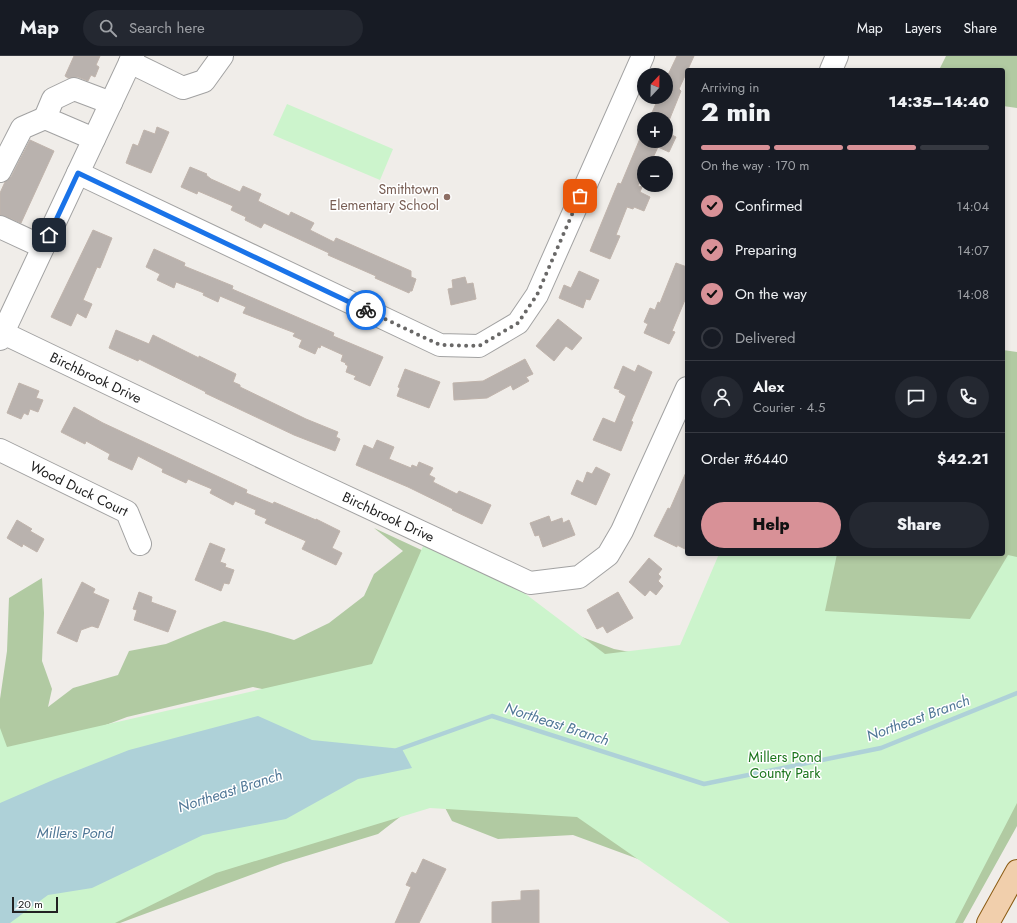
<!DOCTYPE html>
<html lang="en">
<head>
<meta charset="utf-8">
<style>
  body { margin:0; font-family:Jost,sans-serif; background:#242831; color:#f1f3f6; height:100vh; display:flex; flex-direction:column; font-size:15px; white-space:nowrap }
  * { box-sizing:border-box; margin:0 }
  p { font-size:13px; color:#9ea1a6 }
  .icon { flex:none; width:22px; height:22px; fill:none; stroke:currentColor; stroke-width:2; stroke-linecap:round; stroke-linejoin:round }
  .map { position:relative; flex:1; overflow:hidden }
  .drawer { position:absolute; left:685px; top:12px; width:320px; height:488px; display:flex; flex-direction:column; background:#171b24; border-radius:4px; box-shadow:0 2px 6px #0003 }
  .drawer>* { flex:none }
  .needle { width:26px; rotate:22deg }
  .buttons { position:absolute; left:637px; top:12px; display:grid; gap:8px }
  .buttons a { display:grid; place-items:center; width:36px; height:36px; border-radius:50%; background:#171b24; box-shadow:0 2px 6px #0003; font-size:20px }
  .scale { position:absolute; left:12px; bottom:10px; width:46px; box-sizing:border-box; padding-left:4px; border:2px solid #212121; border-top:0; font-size:11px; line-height:14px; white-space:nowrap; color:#212121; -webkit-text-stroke:3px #fff; paint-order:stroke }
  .pin { position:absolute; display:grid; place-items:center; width:34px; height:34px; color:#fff; margin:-17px; border-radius:8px; box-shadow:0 2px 6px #0006 }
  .courier { position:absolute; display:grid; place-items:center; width:40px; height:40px; margin:-20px; border:3px solid #1a73e8; border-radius:50%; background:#fff; color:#222; box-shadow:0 1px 5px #0007 }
  .head em { font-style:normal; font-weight:800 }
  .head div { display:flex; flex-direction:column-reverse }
  .head { display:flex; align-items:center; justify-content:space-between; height:68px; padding:0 16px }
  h1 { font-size:26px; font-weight:800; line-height:30px }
  .bar { display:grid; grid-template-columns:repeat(4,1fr); gap:6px 4px; align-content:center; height:48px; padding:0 16px }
  .bar i { height:5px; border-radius:3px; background:#363941 }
  .bar .on { background:#d89197 }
  .bar p { grid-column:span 4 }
  .line { display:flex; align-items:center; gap:10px; padding:0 16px; border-top:1px solid #363941 }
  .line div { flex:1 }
  .round { display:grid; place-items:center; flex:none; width:42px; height:42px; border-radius:21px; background:#242831 }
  ol { padding:0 16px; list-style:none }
  li { display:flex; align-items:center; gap:12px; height:44px }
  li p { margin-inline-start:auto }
  li .icon { padding:4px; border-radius:50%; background:#d89197; color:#111; stroke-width:4 }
  li:last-child { color:#9ea1a6 }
  li i { width:22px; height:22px; border:2px solid #363941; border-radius:50% }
  .button { display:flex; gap:8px; margin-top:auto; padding:8px 16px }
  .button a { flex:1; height:46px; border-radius:24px; background:#d89197; color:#111; font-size:16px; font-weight:800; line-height:46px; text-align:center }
  .button a+a { background:#242831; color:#f1f3f6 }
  header { display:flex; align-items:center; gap:24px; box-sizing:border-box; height:56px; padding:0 20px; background:#171b24; border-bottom:1px solid #363941 }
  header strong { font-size:19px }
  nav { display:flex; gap:22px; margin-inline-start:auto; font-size:14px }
  .search { width:280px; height:36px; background:#242831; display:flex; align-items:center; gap:10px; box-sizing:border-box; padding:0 14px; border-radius:22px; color:#9ea1a6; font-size:15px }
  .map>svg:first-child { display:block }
  .forest { fill:#b1caa2 }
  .park { fill:#ccf4cc }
  .water { fill:#aed1d8 }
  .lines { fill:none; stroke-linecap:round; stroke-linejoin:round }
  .stream { stroke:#aed1d8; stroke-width:4.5 }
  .building { fill:#b9b2ae; stroke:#c0b4ac }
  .minor-casing { stroke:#a2a2a2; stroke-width:24 }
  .major-casing { stroke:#8b5b12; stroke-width:24 }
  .minor { stroke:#fff; stroke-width:22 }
  .major { stroke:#f1cfac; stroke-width:22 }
  .done { stroke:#696867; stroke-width:4; stroke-dasharray:0 7.2 }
  .route { stroke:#1a73e8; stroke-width:5 }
  .education-dot { fill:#8d6e63; stroke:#fff; stroke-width:1.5 }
  .labels { text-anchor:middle; stroke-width:3; stroke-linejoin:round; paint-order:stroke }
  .education-label { font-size:14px; fill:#785e54; stroke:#fff; text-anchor:end }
  .street-label { font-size:14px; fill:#212121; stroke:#fff }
  .park-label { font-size:14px; fill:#1a741b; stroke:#fff }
  .water-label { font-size:15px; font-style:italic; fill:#517897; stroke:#fff }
</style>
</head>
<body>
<header>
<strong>Map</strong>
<div class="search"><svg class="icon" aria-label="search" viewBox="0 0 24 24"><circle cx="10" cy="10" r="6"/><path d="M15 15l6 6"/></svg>Search here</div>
<nav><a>Map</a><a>Layers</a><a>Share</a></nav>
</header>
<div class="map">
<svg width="1017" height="867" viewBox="0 0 1017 867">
  <rect width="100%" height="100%" fill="#f0ede9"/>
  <path class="forest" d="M946 0H1017V52L1003 50V14H939Z
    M1003 294 1017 296V770L963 867H756L649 807 573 779 498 783 452 765 442 746 323 646 253 631 127 661 74 681 0 727V643L7 595 9 542 42 522 44 557 42 605 52 633 48 651 73 632 118 619 129 595 166 588 205 572 224 565 267 576 294 584 329 567 364 540 374 518 403 495 374 472 527 543 566 575 614 593 651 600 686 593 724 498H1003Z
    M405 757 378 778 283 807 120 867H17Z"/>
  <path class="park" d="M287 48 393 93 380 124 273 79Z
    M424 488 519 533 605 598 680 589 719 498H837L825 555 970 563 1008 499 1017 501V747L955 867H730L577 761 430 752 216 817 115 867H0V672L7 691 372 608Z"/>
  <path class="water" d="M258 660 312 684 402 693 412 712 358 723 286 763 203 779 92 832 48 839 10 867H0V747L53 724 129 694Z"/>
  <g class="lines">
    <path class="stream" d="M397 694 492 660 704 728 881 692 1017 637"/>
  </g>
  <path class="building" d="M74 0H100L96 9 99 11 95 21 91 19 88 25 78 21 68 22 65 20Z
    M677 0H694L679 33 681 35 666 72V63H649L659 41H666V23Z
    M157 71 169 76 151 117 126 107 133 88 138 90 144 74 155 78Z
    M644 73V85H666V76L676 81 669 96 658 91 651 106 649 105 648 107H644V116L638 130 642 131 640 136 650 141 644 155 634 151 633 153 627 151 616 179 620 180 610 203 590 195 618 127 621 128Z
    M30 84 54 95 21 167 5 160 0 159V137L5 126 11 121Z
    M190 111 207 118 206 119 211 123 240 136 243 130 261 138 258 145 289 160 291 156 314 167 310 174 334 186 336 182 411 215V221L416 223 412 235H410L409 237 375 222 376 220 328 199 329 197 264 167 261 172 245 164 246 161 231 154 233 150 198 135 197 138 181 131Z
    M93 174 112 182 100 212 97 211 83 244 92 248 86 262 77 257 71 270 51 261Z
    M154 193 185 207 184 210 233 230 232 233 334 277 333 280 383 301 370 330 354 323 356 320 346 316 348 310 345 308 346 307 341 305 343 299 321 289 320 292 318 291 315 298 299 291 302 284 293 280 295 277 243 257 246 251 220 240 218 246 203 239 204 237 176 226 174 232 157 224 160 218 146 211Z
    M676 207 687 211V239L672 275 675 276 669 288 644 277 648 268 644 266 650 252 655 254 658 246 660 247Z
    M579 215 599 224 590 244 586 243 583 252 559 242 564 229 571 232Z
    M465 221 467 228 473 227 476 243 451 249 448 233 453 232 452 224Z
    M558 263 582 282 572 294 566 290 554 305 536 290Z
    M116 274 149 288 153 279 199 302V300L236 318 233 326 240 329V331L306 363 338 376 336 381 340 383 335 395 294 379 205 337 206 336 139 303 138 305 109 292Z
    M525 303 533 318 526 321 529 325 513 334 511 329 487 342 454 344 453 327 483 325Z
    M638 309 652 316 631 365 633 366 621 395 593 384 603 362 615 367 626 340 619 336 620 334 614 332 623 310 635 316Z
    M405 313 440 326 429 352 397 340 400 332 398 331Z
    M19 327 39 335 36 342 43 344 38 356 30 353 28 359 24 357 21 363 7 357Z
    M74 351 103 367 247 434 246 437 273 448 274 446 316 464V463L340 475 332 492 342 497 336 509 302 493 306 485 265 467 267 463 255 458 256 454 235 445 233 449 210 437 212 433 188 423 186 427 162 416 163 413 138 400 132 414 108 403 110 398 86 385 85 388 61 376Z
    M377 384 394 391 389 403 411 412 412 409 417 411 419 406 433 412 429 419 435 422 433 426 457 438 459 435 491 449 482 468 452 454 453 453 408 431 356 409 364 389 373 393Z
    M596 411 610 418 596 449 571 438 577 424 583 427 587 416 592 418Z
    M687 414V494L677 489V491L654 480 668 452 670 453Z
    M549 460 551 466 562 462 563 467 569 464 575 479 543 491 539 479 535 480 530 467Z
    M17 464 32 473 30 475 44 483 37 496 23 488 22 491 7 482Z
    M210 487 225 493 220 506 226 508 225 511 234 514 229 528 224 527 221 535 195 524Z
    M649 502 662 513 658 518 661 521 658 525 663 530 656 539 650 534 645 540 629 526Z
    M82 526 95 533 93 537 109 544 98 572 92 570 81 574 77 586 57 577Z
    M139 536 152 541 151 546 176 555 168 576 134 564 137 554 133 553Z
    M618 536 633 562 607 577 603 570 597 573 587 554Z
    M423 803 446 813 419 867H395L411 831 406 829 412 816 416 818Z
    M539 834V867H492V846L521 844V835Z"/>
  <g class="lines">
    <defs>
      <g id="minor">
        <path d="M130 6 183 32 204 25 222 0"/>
        <path d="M831 14 837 0"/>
        <path d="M94 83 45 62 53 43 74 33 111 47"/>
        <path d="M0 115 22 72 45 62"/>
        <path d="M78 117 440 289 479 290 518 267 537 239 643 0"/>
        <path d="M0 171 43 191"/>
        <path id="s1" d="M3 277 295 417 530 527 579 521 608 499 622 475 687 332"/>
        <path d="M0 283 133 0"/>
        <path id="s2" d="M0 394 127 456 140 488"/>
      </g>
      <path id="major" d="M988 867 1017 815"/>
    </defs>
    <use href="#minor" class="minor-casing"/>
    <use href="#major" class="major-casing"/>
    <use href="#minor" class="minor"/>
    <use href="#major" class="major"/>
  </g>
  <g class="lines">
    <path class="done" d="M366 254 440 289 479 290 518 267 537 239 580 140"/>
    <path class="route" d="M49 179 78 117 366 254"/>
  </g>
  <circle class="education-dot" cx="447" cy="141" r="4"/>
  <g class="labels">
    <g class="education-label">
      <text x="439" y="138">Smithtown<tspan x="439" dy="16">Elementary School</tspan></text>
    </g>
    <g class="street-label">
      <text dy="5" stroke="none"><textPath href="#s1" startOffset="103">Birchbrook Drive</textPath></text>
      <text dy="5" stroke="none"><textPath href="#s2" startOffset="88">Wood Duck Court</textPath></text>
      <text dy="5" stroke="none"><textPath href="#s1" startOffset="427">Birchbrook Drive</textPath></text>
    </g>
    <g class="park-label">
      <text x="785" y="706">Millers Pond<tspan x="785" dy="16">County Park</tspan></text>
    </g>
    <g class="water-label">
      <text transform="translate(918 662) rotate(-20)" y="5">Northeast Branch</text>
      <text transform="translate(557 668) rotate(18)" y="5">Northeast Branch</text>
      <text transform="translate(230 735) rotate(-18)" y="5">Northeast Branch</text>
      <text x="75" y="782">Millers Pond</text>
    </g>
  </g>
</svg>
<div class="buttons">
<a><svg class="needle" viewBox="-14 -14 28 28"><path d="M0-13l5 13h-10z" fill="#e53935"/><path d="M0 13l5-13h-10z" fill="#9ea1a6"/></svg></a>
<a>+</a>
<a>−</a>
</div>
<div class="scale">20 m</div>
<div class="pin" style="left:580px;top:140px;background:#ea580c"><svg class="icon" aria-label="bag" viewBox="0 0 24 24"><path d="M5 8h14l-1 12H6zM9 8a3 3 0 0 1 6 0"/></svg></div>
<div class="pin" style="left:49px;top:179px;background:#1f2937"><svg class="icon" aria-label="home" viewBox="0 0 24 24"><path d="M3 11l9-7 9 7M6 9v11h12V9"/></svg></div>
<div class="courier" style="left:366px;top:254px"><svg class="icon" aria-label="bike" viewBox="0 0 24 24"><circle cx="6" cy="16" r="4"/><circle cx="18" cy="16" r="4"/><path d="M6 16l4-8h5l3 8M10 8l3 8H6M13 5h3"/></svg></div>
<section class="drawer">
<div class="head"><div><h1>2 min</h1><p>Arriving in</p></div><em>14:35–14:40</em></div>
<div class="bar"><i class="on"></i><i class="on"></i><i class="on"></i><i></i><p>On the way · 170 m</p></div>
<ol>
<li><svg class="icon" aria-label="check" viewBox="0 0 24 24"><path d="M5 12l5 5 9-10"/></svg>Confirmed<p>14:04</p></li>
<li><svg class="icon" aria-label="check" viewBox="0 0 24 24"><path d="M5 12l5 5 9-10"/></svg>Preparing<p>14:07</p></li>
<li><svg class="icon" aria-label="check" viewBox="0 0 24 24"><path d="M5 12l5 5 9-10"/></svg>On the way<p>14:08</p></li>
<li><i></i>Delivered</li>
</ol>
<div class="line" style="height:72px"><a class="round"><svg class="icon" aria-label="person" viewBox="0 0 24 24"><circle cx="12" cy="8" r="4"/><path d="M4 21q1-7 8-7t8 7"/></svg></a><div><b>Alex</b><p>Courier · 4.5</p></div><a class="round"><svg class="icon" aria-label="chat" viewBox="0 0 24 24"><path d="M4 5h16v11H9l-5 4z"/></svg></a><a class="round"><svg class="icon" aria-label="phone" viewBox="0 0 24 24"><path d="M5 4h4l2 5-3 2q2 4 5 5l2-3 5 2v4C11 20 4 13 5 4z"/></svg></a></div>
<div class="line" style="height:52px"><div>Order #6440</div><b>$42.21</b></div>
<div class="button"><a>Help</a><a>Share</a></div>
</section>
</div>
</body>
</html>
